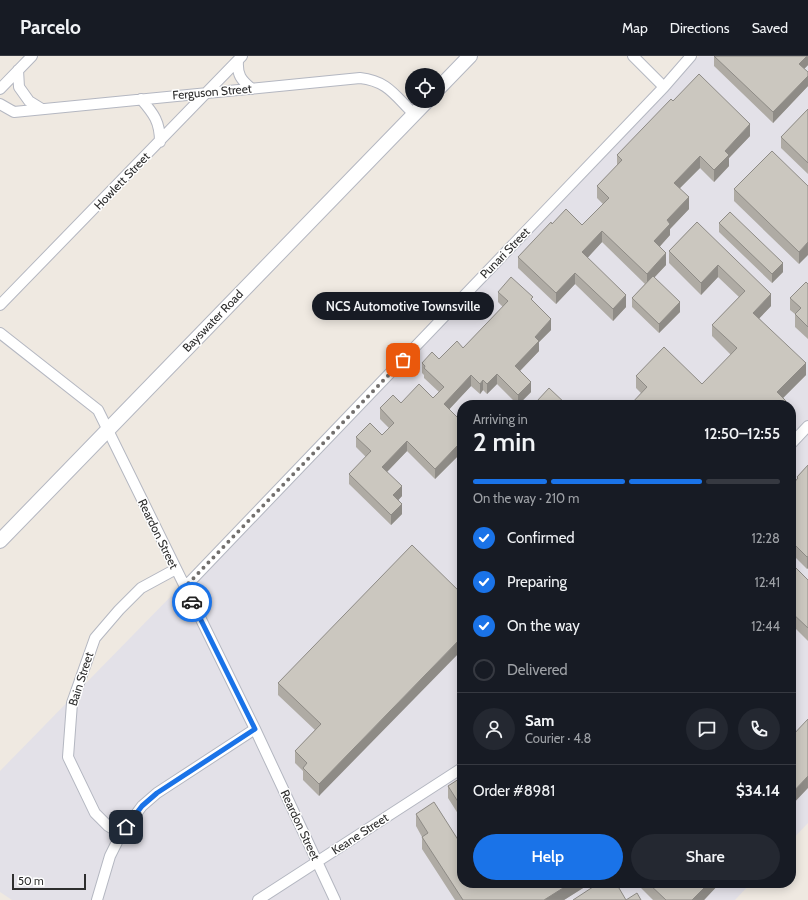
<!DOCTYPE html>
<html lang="en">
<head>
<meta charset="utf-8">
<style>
  body { margin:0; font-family:Cabin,sans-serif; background:#242831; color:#f1f3f6; height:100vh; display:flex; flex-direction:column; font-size:15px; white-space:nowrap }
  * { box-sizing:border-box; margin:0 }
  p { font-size:13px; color:#9ea1a6 }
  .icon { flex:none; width:22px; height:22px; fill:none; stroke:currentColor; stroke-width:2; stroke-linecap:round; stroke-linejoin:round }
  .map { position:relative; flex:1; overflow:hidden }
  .side { position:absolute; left:457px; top:344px; width:339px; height:488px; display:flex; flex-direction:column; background:#171b24; border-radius:16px; box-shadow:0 2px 10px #0003 }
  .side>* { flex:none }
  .controls { position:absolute; left:405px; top:12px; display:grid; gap:8px }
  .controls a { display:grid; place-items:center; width:40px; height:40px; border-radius:50%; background:#171b24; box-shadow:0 2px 10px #0003; font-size:20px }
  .scale { position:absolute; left:12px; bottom:10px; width:74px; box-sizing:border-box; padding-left:4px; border:2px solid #2e2e2e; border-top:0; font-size:11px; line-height:14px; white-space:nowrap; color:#2e2e2e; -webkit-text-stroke:3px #fff; paint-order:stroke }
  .pin { position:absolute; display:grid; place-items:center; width:34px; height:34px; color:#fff; margin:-17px; border-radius:8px; box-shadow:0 2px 6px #0006 }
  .courier { position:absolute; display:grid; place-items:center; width:40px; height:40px; margin:-20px; border:3px solid #1a73e8; border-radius:50%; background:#fff; color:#222; box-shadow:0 1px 5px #0007 }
  .bubble { position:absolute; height:28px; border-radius:14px; background:#171b24; box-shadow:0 2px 10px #0003; font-size:13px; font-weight:600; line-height:28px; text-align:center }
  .head em { font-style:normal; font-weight:600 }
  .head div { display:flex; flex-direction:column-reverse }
  .head { display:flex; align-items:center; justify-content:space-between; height:68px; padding:0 16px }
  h1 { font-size:26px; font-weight:600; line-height:30px }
  .bar { display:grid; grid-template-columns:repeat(4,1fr); gap:6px 4px; align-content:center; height:48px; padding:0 16px }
  .bar i { height:5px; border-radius:3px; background:#363941 }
  .bar .current { background:#1a73e8 }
  .bar p { grid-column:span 4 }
  .line { display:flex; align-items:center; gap:10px; padding:0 16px; border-top:1px solid #363941 }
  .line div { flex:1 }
  .round { display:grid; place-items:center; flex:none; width:42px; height:42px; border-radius:21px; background:#242831 }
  ol { padding:0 16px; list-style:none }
  li { display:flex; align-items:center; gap:12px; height:44px }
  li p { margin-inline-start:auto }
  li .icon { padding:4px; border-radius:50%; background:#1a73e8; color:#fff; stroke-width:4 }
  li:last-child { color:#9ea1a6 }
  li i { width:22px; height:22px; border:2px solid #363941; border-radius:50% }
  .button { display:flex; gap:8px; margin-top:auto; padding:8px 16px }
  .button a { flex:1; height:46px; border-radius:24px; background:#1a73e8; color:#fff; font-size:16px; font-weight:600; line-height:46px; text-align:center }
  .button a+a { background:#242831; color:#f1f3f6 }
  header { display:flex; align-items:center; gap:24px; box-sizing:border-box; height:56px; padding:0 20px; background:#171b24; border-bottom:1px solid #363941 }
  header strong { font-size:19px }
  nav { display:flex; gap:22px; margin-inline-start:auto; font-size:14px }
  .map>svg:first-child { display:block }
  .industrial { fill:#e3e1e8 }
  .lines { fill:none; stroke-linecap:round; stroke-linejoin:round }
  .minor-casing { stroke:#b4b7c1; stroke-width:12 }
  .secondary-casing { stroke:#b4b7c1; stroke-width:16 }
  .minor { stroke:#fff; stroke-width:10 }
  .secondary { stroke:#fff; stroke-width:14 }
  .wall { fill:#afaba4 }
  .shaded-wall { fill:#8e8b86 }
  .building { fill:#cbc7bf; stroke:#8e8b86 }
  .done { stroke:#726f6d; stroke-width:4; stroke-dasharray:0 7.2 }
  .route { stroke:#1a73e8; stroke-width:5 }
  .labels { text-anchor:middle; stroke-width:3; stroke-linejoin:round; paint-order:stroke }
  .street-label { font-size:12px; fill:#2e2e2e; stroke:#fff }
</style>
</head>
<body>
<header>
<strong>Parcelo</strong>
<nav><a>Map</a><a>Directions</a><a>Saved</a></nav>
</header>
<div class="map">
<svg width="808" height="844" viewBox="0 0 808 844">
  <rect width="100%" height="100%" fill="#efe9e1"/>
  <path class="industrial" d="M699 0H808V767L791 785V349H462V827H751L735 844H12L0 836V715Z"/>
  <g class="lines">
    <defs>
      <path id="minor" d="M633 0 664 31
        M238 5C237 19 241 24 252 33
        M18 14 19 31 29 45 42 53
        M0 33 32 0
        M141 43C154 58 160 66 160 86
        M0 48 14 56 360 22C388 25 395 40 414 58
        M0 249 242 0
        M0 277 98 354 255 673 335 844
        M791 388 808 370
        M185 531 664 31 691 0
        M121 778 108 770 95 757 68 701 72 647 95 582 119 554 141 532 176 513
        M97 844 110 800 121 778 142 750 157 737 255 673
        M258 844 462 712"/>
      <path id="secondary" d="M438 33 470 0
        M0 485 427 45"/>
    </defs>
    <use href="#minor" class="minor-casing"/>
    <use href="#secondary" class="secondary-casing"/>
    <use href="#minor" class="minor"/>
    <use href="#secondary" class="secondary"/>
  </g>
  <path class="wall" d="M714 0H808V9L804 13 808 16V30L773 67 714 10Z
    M673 45 750 80 729 102V110L714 126 700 112 680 132 689 153 670 173V179L660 190 666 209 654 222 680 256 659 277 632 251V242L645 228 602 186 587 202 626 251 613 265 575 228 556 248 518 212V201L552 168 582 169 603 148 597 142V130L617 110V99Z
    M808 53V118L781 92V81Z
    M808 130 799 208 734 145V133Z
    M697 166 771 250 759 262 806 319 783 342 786 349 641 337 636 332V320L702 328 731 299 712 280V269L739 241 718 221 701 239 669 207V195Z
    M719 167 783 216 772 227 719 176Z
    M808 228V283L795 271V258L790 254V242Z
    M498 236 533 245 551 274 539 286V295L520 315 531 336 518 349 497 328 487 338 483 334 480 338 471 330 449 353 462 366V405L457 401 435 423 407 395 387 416 402 440 398 444 402 458 391 469 349 428V418L366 401 356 391V381L382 379 389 372 380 363V352L401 347 433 342 439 336 424 322V319L422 317V307L439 303 463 292 503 251 498 246Z
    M537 345 567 349H537Z
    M808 409V512L807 513 791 497V430L797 423V421Z
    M791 507 808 524V585L791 568Z
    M462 538 319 740 303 724V715L295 707V695L315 674 278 639V627Z
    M462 721V764L448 742V730Z
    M416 758 462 827H591L564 844H455L422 793V781L416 770Z
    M636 827H720L704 844H653Z"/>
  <path class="shaded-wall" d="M807 0H808V9L799 18V8Z
    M808 20V30L773 67V56Z
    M750 68V80L729 102V110L714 126V114L725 95Z
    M700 100V112L674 138V127Z
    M689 141V153L670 173V179L654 197V185L667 164Z
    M602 175V186L582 208V196Z
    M808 186V199L799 208V196Z
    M666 197V209L647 229V218Z
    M783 207V216L772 227V218Z
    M718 209V221L701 239V227Z
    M575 217V228L556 248V237Z
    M771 238V250L753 269V257Z
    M626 239V251L613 265V253Z
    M680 246V256L659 277V268Z
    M551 263V274L539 286V295L515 320V310L535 281Z
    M806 307V319L777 348V336Z
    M497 318V328L487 338V328Z
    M471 319V330L444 359V348Z
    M483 324V334L480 338V328Z
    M531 326V336L518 349V339Z
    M786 345V349H782Z
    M407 385V395L382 421V411Z
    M457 390V401L435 423V413Z
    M402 430V440L393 450V439Z
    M402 448V458L391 469V459Z
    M808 500V512L807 513V501Z
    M462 581V594L319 740V728Z
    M808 720V732L791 750V738Z
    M571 827H591L564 844H544Z
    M709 827H720L704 844H692Z"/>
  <path class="building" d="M714 0H807L799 8 808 16V20L773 56Z
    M699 18 750 68 725 95 729 99 714 114 700 100 674 127 689 141 667 164 670 168 654 185 666 197 647 218 602 175 582 196 626 239 613 253 575 217 556 237 518 201 551 166 552 168 566 153 582 169 609 142 597 130 622 104 617 99 671 43 673 45Z
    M808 53V107L781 81Z
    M772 95 808 130V186L799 196 734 133Z
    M730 156 783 207 772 218 719 167Z
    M697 166 771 238 753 257 806 307 777 336 786 345 782 349H630L647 331 636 320 664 291 702 328 737 292 712 269 745 235 718 209 701 227 669 195Z
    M653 220 680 246 659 268 632 242Z
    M511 221 533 241 531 243 551 263 535 281 539 285 515 310 531 326 518 339 497 318 487 328 483 324 480 328 471 319 444 348 462 366V395L457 390 435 413 407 385 382 411 402 430 393 439 402 448 391 459 349 418 371 395 356 381 370 367 382 379 394 367 380 352 393 339 401 347 419 328 433 342 444 331 424 312 425 310 422 307 432 296 439 303 457 285 463 292 508 245 498 236Z
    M806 226 808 228V271L795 258 801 252 790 242Z
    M549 332 567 349H541L537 345Z
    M808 409V500L807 501 791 485V430L798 422 797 421Z
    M412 489 462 538V581L319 728 303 712 307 707 295 695 321 668 278 627Z
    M791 507 808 524V572L791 556Z
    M808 663V720L791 738V681Z
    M462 721V752L448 730Z
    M434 746 462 790V827H571L544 844H463L422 781 428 777 416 758Z
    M599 827H616L626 844 637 837 641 844H573Z
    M648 827H709L692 844H666Z"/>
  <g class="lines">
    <path class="done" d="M192 546 185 531 403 304"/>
    <path class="route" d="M126 771 142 750 157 737 255 673 192 546"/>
  </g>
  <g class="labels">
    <g class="street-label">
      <text transform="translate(212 36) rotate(-5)" y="4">Ferguson Street</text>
      <text transform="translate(122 125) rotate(-46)" y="4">Howlett Street</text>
      <text transform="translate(505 197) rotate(-46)" y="4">Punari Street</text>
      <text transform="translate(213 265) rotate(-46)" y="4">Bayswater Road</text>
      <text transform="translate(158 478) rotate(64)" y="4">Reardon Street</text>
      <text transform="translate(81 623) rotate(-72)" y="4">Bain Street</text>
      <text transform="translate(300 769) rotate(65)" y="4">Reardon Street</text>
      <text transform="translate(360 778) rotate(-33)" y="4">Keane Street</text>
    </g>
  </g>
</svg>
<div class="controls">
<a><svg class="icon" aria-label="locate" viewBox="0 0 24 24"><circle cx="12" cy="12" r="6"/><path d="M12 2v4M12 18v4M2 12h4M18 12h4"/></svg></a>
</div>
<div class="scale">50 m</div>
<div class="pin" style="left:403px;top:304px;background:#ea580c"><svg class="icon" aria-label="bag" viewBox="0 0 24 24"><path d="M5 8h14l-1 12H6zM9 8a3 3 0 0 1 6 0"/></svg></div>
<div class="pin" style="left:126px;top:771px;background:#1f2937"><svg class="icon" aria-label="home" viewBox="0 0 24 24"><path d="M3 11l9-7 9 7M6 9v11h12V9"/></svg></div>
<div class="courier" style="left:192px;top:546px"><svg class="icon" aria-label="car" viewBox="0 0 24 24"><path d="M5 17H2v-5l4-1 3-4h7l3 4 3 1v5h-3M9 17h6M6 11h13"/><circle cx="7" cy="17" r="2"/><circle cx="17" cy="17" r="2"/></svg></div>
<div class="bubble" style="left:312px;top:236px;width:182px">NCS Automotive Townsville</div>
<section class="side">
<div class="head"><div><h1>2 min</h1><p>Arriving in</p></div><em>12:50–12:55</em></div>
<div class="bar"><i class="current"></i><i class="current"></i><i class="current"></i><i></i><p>On the way · 210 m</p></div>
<ol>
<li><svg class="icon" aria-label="check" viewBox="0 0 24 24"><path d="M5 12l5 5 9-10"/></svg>Confirmed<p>12:28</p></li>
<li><svg class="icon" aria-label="check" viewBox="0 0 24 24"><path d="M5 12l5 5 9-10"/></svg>Preparing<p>12:41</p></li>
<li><svg class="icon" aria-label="check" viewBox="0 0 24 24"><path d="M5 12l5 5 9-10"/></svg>On the way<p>12:44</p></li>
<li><i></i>Delivered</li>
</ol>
<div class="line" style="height:72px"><a class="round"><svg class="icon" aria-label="person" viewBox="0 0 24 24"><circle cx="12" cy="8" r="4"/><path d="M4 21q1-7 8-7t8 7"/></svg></a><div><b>Sam</b><p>Courier · 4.8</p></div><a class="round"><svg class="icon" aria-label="chat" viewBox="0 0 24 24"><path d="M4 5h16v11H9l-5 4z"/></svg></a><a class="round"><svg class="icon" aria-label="phone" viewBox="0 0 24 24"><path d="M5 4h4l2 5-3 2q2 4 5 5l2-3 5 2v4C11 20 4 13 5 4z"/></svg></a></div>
<div class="line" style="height:52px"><div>Order #8981</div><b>$34.14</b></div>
<div class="button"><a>Help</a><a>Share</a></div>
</section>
</div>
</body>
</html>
